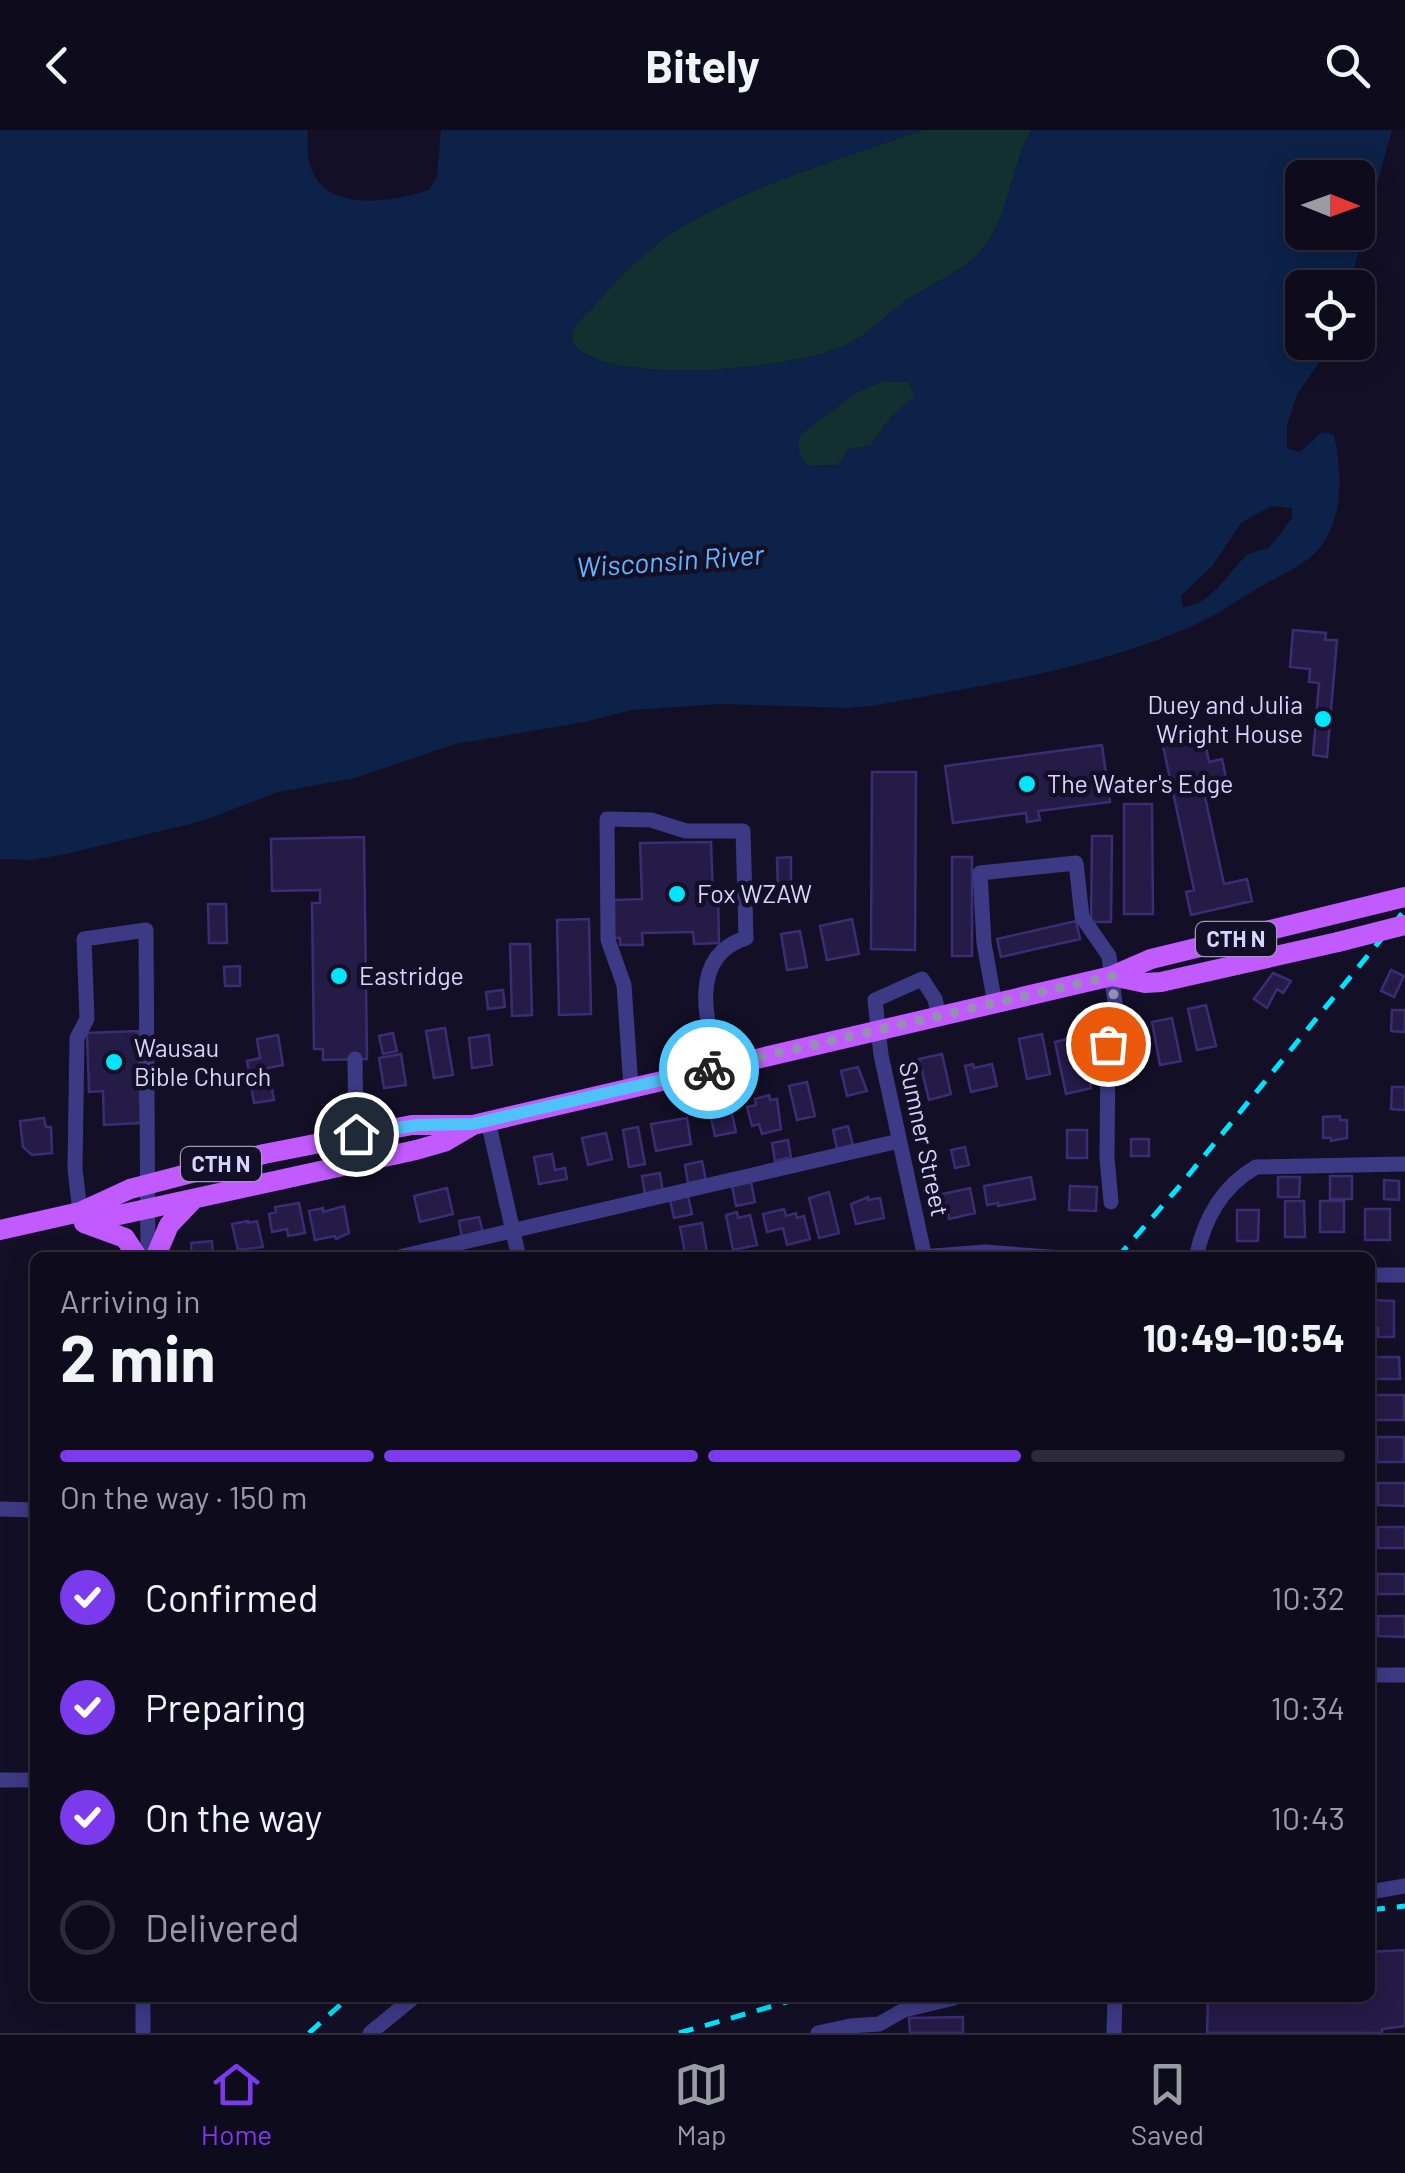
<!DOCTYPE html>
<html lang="en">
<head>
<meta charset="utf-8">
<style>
  body { margin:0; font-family:Barlow,sans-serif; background:#171425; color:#f1f3f6; height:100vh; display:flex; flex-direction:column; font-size:38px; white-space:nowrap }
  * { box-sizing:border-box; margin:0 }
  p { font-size:32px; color:#9b9ba3 }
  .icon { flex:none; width:55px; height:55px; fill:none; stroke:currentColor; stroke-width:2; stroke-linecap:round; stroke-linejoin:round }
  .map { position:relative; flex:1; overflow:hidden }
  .drawer { position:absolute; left:30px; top:1122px; width:1345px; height:750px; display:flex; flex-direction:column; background:#0e0b1c; border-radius:15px; box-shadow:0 5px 25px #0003,0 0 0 2px #2e2b3b }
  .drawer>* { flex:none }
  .needle { width:65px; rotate:91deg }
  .controls { position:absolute; left:1285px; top:30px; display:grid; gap:20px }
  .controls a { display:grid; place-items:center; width:90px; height:90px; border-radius:15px; background:#0e0b1c; box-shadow:0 5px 25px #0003,0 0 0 2px #2e2b3b; font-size:50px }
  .pin { position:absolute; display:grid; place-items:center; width:85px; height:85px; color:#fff; margin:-42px; border:5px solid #fff; border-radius:50%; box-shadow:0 2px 10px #0007 }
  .courier { position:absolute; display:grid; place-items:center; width:100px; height:100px; margin:-50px; border:8px solid #4fc3f7; border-radius:50%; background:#fff; color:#222; box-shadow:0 2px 12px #0007 }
  .head em { font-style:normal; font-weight:700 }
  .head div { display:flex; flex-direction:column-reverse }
  .head { display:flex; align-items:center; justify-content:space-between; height:170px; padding:0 30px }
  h1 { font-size:65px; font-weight:700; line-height:75px }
  .bar { display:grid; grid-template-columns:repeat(4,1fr); gap:15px 10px; align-content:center; height:120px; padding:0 30px }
  .bar i { height:12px; border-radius:8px; background:#2e2b3b }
  .bar .on { background:#7c3aed }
  .bar p { grid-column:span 4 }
  ol { padding:0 30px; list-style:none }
  li { display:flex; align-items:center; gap:30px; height:110px }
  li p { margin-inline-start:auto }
  li .icon { padding:10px; border-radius:50%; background:#7c3aed; color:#fff; stroke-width:4 }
  li:last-child { color:#9b9ba3 }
  li i { width:55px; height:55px; border:5px solid #2e2b3b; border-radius:50% }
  header { display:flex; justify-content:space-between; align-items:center; height:130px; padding:0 30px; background:#0e0b1c; font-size:45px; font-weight:700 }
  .dock { display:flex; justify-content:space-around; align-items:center; height:140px; border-top:2px solid #2e2b3b; background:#0e0b1c; font-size:28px; color:#9b9ba3 }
  .dock a { display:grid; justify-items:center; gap:5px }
  .dock .on { color:#7c3aed }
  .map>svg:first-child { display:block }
  .green { fill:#12302f }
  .water { fill:#0c2248; fill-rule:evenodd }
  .building { fill:#241b47; stroke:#3b2d73; stroke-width:2.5 }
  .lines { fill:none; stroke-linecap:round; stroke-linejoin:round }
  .minor { stroke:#3d3a85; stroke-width:15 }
  .major { stroke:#c25bff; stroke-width:20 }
  .rail { stroke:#00e5ff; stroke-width:5; stroke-dasharray:15 12; stroke-linecap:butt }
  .major-bridge { stroke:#c25bff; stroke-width:20 }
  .done { stroke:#948fb3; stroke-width:10; stroke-dasharray:0 18 }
  .route { stroke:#4fc3f7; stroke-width:12 }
  .poi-dot { fill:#00e5ff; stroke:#130f26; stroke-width:4 }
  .labels { text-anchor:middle; stroke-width:9; stroke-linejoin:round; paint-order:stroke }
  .shield { fill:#130f26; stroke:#9e99be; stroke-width:2.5 }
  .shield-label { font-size:22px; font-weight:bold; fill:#d9d4ff }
  .poi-label { font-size:25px; fill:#d9d4ff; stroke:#130f26; text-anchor:start }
  .street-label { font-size:25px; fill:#d9d4ff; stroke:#130f26 }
  .water-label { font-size:28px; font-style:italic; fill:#62b6ff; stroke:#130f26 }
</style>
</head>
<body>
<header><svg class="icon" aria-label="back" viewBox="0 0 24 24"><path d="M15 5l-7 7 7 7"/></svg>Bitely<svg class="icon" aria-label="search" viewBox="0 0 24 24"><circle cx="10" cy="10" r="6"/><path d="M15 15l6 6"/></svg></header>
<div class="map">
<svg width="1405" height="1903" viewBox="0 0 1405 1903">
  <rect width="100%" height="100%" fill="#130f26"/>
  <path class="green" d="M923 0H1031C1008 42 1010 97 972 130 952 146 928 156 907 170 888 183 872 201 852 212 807 239 606 259 572 213L574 197C603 166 639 124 674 102 747 55 842 29 923 0Z
    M883 251 909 252 915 266 891 287 871 315 847 320 839 335 808 336 798 321 799 305 857 262Z"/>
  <path class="water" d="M0 0H308C299 82 371 78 429 60L437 47 441 0H923C842 29 747 55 674 102 639 124 603 166 574 197L572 213C606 259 806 239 852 212 872 201 888 183 907 170 928 156 953 146 972 130 1010 97 1008 42 1031 0H1392L1349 157 1302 158V212L1333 213 1297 264 1287 296V318L1300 322 1322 302 1334 305C1341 338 1344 377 1326 409 1314 431 1287 442 1265 454 1239 469 1213 488 1185 499 1086 541 977 556 872 576L849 578 720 574 632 580 585 592 455 614 355 648 278 662 202 691 66 724 31 730 0 729ZM1302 48H1358V102H1302ZM883 251 909 252 915 266 891 287 871 315 847 320 838 335 808 336 798 321 800 305 857 262ZM1271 376 1292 378V388L1269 418C1262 420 1252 421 1246 426 1227 444 1211 475 1183 477L1181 466 1213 435 1241 393Z"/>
  <path class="building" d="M1293 500 1326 503 1325 510H1337L1327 627 1313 625 1319 553 1309 552 1310 539 1290 537Z
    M1204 607 1209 632 1222 629 1229 662 1205 667 1224 754 1247 749 1252 771 1191 785 1186 762 1194 760 1163 616Z
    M1102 615 1110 672 1038 681 1040 690 1027 692 1026 683 953 693 945 636Z
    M872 642H916L915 820 871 819Z
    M1124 674H1152L1153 784H1124Z
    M1092 706H1112L1111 792H1091Z
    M364 707 367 929 323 930V919H314L312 773H320V760L272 761 271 709Z
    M711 712 713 766H718L719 813 694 814 693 802 642 803 643 815H620V808H614V770L642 769 640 713Z
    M791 727V761H778L777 728Z
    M952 727H972V826H952Z
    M208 774H226L227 813H209Z
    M589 789 591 884 559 885 557 790Z
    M852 789 859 824 827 830 820 796Z
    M1076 791 1080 809 1001 827 997 809Z
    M800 801 807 837 787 840 781 804Z
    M510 814H530L532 885 512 886Z
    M240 836V856H225L224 837Z
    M1391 840 1404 846 1394 867 1381 861Z
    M1273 843 1291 851 1283 863 1277 859 1267 878 1254 869Z
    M503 860 505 877 488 879 486 862Z
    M1206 875 1216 916 1197 920 1188 879Z
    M1392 880H1405V902L1391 901Z
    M1172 888 1181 931 1160 935 1152 892Z
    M445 898 453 945 434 948 426 901Z
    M138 901 141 993 104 995 103 961 89 962 87 903Z
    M393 903 397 921 383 924 379 906Z
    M1042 904 1050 944 1027 949 1019 909Z
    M278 905 283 935 268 938 274 970 254 973 247 931 260 928 257 909Z
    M489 905 492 935 472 938 469 908Z
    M1079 906 1091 958 1066 964 1055 912Z
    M401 924 406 955 384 958 379 928Z
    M942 924 951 964 929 970 919 929Z
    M973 934 974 938 992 934 997 956 971 962 965 936Z
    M858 937 867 961 847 966 841 941Z
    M807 952 815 986 797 990 789 956Z
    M1392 957H1405V980L1391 979Z
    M769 965 770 970 777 969 781 999 762 1004 759 994 752 996 747 977 756 975 755 969Z
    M730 974 736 1002 715 1006 709 979Z
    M1340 986V990H1347V1008L1331 1011V1008H1323V987Z
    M44 988 46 997H51L52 1023 32 1025 23 1017 20 991Z
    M687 988 691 1014 656 1021 651 994Z
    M848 996 853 1015 837 1019 833 1000Z
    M638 997 645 1034 629 1037 623 1000Z
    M1067 1000H1087V1028H1067Z
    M606 1003 612 1029 588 1035 582 1008Z
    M1131 1009H1149V1026H1131Z
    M788 1010 791 1027 775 1031 772 1013Z
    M965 1017 969 1035 955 1038 951 1020Z
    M552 1024 555 1040 565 1038 567 1049 539 1054 534 1027Z
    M702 1031 706 1050 688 1053 685 1035Z
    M660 1043 663 1062 645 1065 642 1046Z
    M1330 1046H1352V1069H1330Z
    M1031 1047 1035 1069 998 1076V1073L987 1075 984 1056Z
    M1278 1047H1300L1299 1067H1278Z
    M1384 1050 1399 1051V1070L1384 1069Z
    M751 1052 755 1072 736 1076 732 1056Z
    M1070 1056 1097 1057 1096 1081 1069 1080Z
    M447 1058 453 1084 420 1092 414 1066Z
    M970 1058 975 1083 949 1089 943 1064Z
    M829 1062 839 1103 819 1108 809 1068Z
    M688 1066 692 1084 674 1088 670 1070Z
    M868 1067V1070L880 1068 884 1088 856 1094 851 1074Z
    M1285 1071H1304L1305 1107H1285Z
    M1320 1071H1344V1102H1320Z
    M299 1073 305 1103 288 1106 287 1099 272 1102 269 1084 276 1082 275 1077Z
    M344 1076 349 1103 336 1109 335 1106 315 1110 309 1081 323 1078V1082Z
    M784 1079 786 1086 796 1083 797 1088 804 1086 810 1109 787 1115 783 1098 767 1102 763 1084Z
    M1365 1079H1390V1110H1365Z
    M1237 1080H1259L1258 1111H1237Z
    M737 1082 738 1088 750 1085 757 1115 733 1120 726 1085Z
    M479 1087 483 1103 462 1108 459 1091Z
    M248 1091V1093L257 1091 263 1117 238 1120 232 1094Z
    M702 1093 708 1128H686L680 1097Z
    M212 1111 213 1128H192L191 1113Z
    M1371 1170 1394 1171V1207H1378V1198H1370Z
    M1373 1227H1399L1400 1249H1373Z
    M1373 1265H1404V1290H1373Z
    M1377 1307H1404V1332H1377Z
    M1378 1353H1405V1376L1378 1375Z
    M1378 1397H1405V1418H1378Z
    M1377 1444H1405V1464H1377Z
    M1378 1486H1405V1507L1378 1506Z
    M1405 1820V1896L1382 1899V1903H1207L1208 1868H1370V1822Z
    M963 1887V1903H910L909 1888Z"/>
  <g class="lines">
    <path class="minor" d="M995 874 984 813 980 743 1076 733 1082 787 1109 826 1115 873 1108 914 1107 1028 1111 1072
      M355 929 356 1004
      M631 958 624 855 608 810 607 689 651 690 686 701H743L746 808C688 826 705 894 721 936
      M488 991 519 1128
      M80 1082 75 1039 77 908 87 889 84 809 146 800 148 1128
      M395 1128 899 1011
      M908 1128 985 1122 1062 1128
      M925 1128 881 925 875 870 922 849 935 869 939 887
      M1196 1128C1204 1089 1221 1057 1256 1037L1405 1034
      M1370 1145H1405
      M0 1379 35 1380
      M1370 1545H1405
      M0 1650H35
      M1370 1762 1405 1756
      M143 1903V1868
      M370 1903 413 1868
      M818 1903 850 1896 879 1894 904 1880 954 1868
      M1114 1903 1115 1868"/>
    <path class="major" d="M1112 846 1145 853 1161 852 1338 812
      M80 1082 100 1087 119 1085 416 1020 444 1012 473 995 1112 846 1151 829 1405 767
      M84 1093 125 1108 138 1128
      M0 1100 80 1082 130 1059 264 1024 412 995H473
      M155 1128 169 1095 191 1072"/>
    <path class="rail" d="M1117 1128 1178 1058 1405 780
      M1370 1780 1405 1776
      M309 1903 348 1868
      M679 1903 801 1868"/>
    <path class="major-bridge" d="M1338 812 1405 795"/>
  </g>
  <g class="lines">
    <path class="done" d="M709 939 1112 846 1115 883 1108 914"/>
    <path class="route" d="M356 1004 418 995 473 994 709 939"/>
  </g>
  <g class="poi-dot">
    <circle cx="1323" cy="589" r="10"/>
    <circle cx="1027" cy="654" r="10"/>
    <circle cx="677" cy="764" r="10"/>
    <circle cx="339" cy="846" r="10"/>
    <circle cx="114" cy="932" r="10"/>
  </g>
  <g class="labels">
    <g class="shield">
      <rect x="1196" y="792" width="80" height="34" rx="8"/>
      <rect x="181" y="1017" width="80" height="34" rx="8"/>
    </g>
    <g class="shield-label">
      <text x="1236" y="817">CTH N</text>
      <text x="221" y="1042">CTH N</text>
    </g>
    <g class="poi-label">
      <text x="1303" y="584" text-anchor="end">Duey and Julia<tspan x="1303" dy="29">Wright House</tspan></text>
      <text x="1047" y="663">The Water's Edge</text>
      <text x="697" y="773">Fox WZAW</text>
      <text x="359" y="855">Eastridge</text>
      <text x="134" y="927">Wausau<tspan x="134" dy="29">Bible Church</tspan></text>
    </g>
    <g class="street-label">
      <text transform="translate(924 1009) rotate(78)" y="9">Sumner Street</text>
    </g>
    <g class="water-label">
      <text transform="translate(670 431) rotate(-4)" y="10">Wisconsin River</text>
    </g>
  </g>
</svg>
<div class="controls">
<a><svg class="needle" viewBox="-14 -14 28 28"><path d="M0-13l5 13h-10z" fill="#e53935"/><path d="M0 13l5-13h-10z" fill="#9b9ba3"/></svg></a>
<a><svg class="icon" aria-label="locate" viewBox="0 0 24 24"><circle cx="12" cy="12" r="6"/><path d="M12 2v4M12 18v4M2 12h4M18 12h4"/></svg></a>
</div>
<div class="pin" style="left:1108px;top:914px;background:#ea580c"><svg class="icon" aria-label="bag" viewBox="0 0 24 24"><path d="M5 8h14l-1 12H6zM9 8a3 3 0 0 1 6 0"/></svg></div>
<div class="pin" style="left:356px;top:1004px;background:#1f2937"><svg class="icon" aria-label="home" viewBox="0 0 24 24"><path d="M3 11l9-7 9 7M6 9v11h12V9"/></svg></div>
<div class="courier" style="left:709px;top:939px"><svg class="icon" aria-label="bike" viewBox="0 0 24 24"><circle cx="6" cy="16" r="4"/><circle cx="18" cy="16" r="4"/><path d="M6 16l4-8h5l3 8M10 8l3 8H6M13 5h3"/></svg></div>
<section class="drawer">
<div class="head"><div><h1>2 min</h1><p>Arriving in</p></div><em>10:49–10:54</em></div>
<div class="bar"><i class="on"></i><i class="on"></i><i class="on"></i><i></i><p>On the way · 150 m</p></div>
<ol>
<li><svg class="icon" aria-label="check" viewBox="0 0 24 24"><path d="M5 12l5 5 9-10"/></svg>Confirmed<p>10:32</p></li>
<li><svg class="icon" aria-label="check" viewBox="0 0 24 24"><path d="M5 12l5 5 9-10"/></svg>Preparing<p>10:34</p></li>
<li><svg class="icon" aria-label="check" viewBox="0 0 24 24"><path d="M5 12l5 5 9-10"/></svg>On the way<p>10:43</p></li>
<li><i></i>Delivered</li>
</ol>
</section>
</div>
<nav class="dock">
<a class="on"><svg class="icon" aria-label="home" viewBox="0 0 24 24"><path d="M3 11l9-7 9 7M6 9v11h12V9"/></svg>Home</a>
<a><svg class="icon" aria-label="map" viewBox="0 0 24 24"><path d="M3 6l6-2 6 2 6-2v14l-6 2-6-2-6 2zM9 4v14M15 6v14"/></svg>Map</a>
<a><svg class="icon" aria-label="saved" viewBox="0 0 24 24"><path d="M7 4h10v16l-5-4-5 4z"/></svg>Saved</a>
</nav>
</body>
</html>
